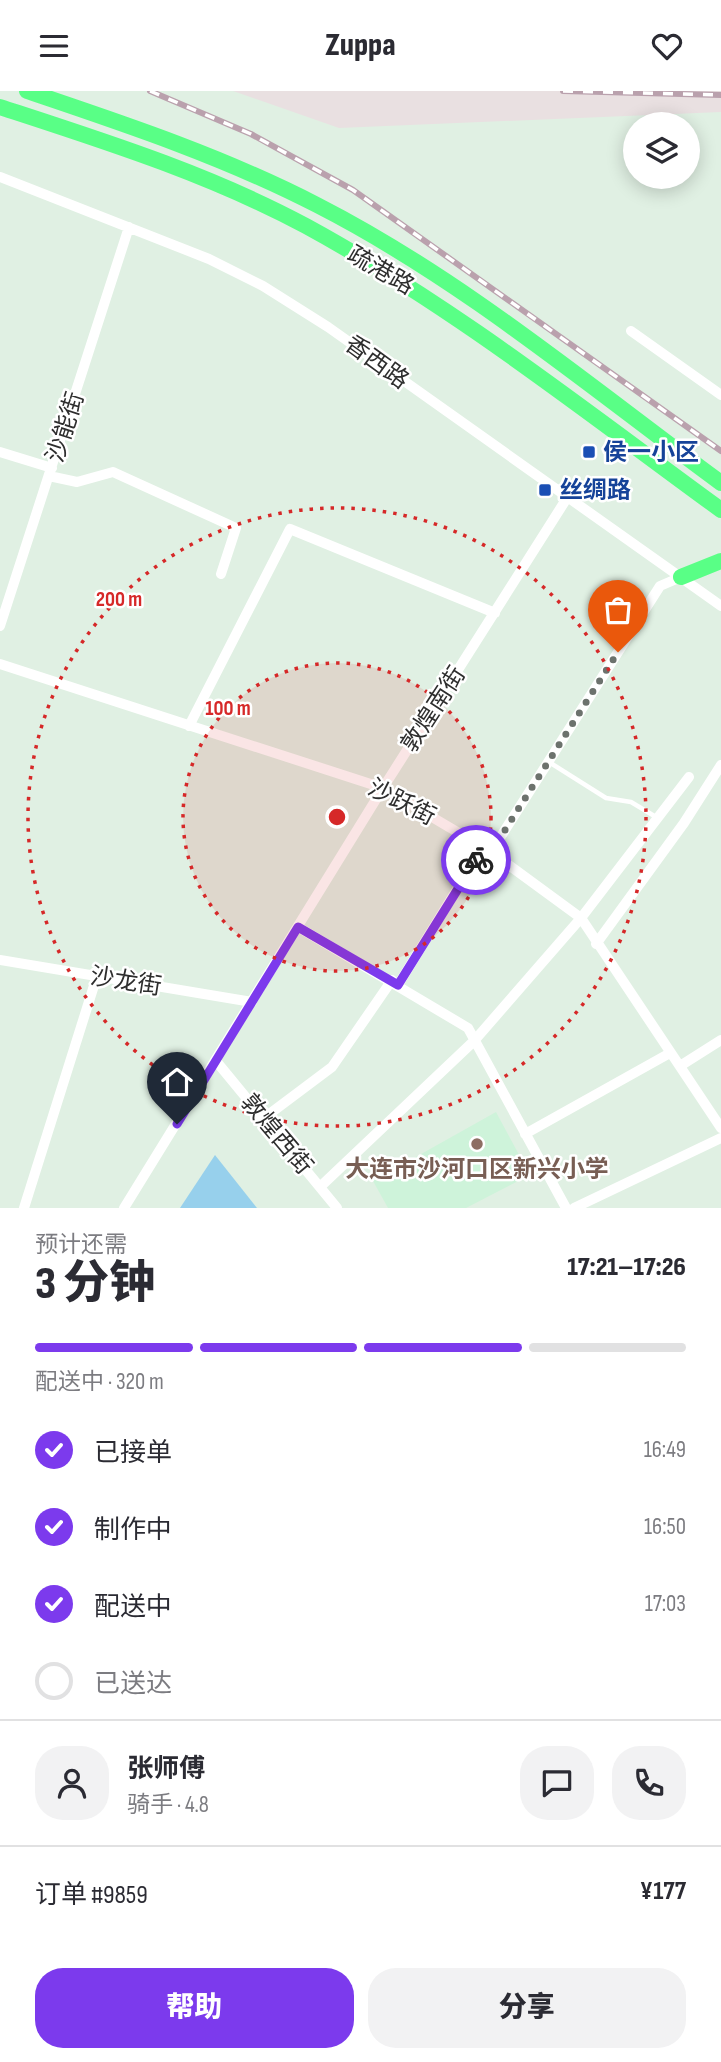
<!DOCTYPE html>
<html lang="zh">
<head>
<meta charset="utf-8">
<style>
  body { margin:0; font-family:"Sofia Sans Condensed","Noto Sans SC",sans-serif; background:#f2f2f3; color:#2b2b33; height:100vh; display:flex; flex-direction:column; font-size:26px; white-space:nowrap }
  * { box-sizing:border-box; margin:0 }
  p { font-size:23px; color:#7c7c81 }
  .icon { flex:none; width:38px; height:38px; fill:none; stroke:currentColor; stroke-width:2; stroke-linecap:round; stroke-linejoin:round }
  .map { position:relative; height:1117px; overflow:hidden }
  .side { display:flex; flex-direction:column; background:#fff; flex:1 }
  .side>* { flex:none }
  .tools { position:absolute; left:623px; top:21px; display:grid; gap:14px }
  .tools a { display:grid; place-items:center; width:77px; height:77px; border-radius:50%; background:#fff; box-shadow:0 4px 18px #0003; font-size:35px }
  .pin { position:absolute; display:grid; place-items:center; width:60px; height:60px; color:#fff; margin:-72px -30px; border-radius:50% 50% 50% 0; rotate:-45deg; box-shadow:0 0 7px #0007 }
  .pin .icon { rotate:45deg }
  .courier { position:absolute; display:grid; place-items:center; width:70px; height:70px; margin:-35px; border:5px solid #7c3aed; border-radius:50%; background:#fff; color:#222; box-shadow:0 2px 9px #0007 }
  .headline em { font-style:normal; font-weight:800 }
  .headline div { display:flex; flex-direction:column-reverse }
  .headline { display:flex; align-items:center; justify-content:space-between; height:119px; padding:0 35px }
  h1 { font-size:46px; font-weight:800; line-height:52px }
  .bar { display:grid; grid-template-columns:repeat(4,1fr); gap:10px 7px; align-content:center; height:84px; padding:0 35px }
  .bar i { height:9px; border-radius:5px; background:#e1e1e2 }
  .bar .on { background:#7c3aed }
  .bar p { grid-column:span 4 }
  .line { display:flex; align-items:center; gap:18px; padding:0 35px; border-top:2px solid #e1e1e2 }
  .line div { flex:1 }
  .round { display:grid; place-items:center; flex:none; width:74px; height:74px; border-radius:28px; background:#f2f2f3 }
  ol { padding:0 35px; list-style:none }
  li { display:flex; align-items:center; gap:21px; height:77px }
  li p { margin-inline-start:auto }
  li .icon { padding:7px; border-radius:50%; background:#7c3aed; color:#fff; stroke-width:4 }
  li:last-child { color:#7c7c81 }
  li i { width:38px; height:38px; border:4px solid #e1e1e2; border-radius:50% }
  .primary-button { display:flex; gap:14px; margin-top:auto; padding:14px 35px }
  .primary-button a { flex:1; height:80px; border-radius:28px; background:#7c3aed; color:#fff; font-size:28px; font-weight:800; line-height:80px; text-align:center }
  .primary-button a+a { background:#f2f2f3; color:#2b2b33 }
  header { display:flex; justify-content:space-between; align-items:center; height:91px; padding:0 35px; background:#fff; font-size:32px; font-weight:800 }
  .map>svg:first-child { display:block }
  .industrial { fill:#e9e0e1 }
  .education { fill:#cef3da }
  .green { fill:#97d0ec }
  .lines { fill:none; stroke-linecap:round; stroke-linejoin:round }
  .service { stroke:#fff; stroke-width:4.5 }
  .minor { stroke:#fff; stroke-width:10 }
  .trunk { stroke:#59ff86; stroke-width:16 }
  .rail-casing { stroke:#baa1ad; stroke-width:6 }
  .rail { stroke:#fff; stroke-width:3.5; stroke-dasharray:10; stroke-linecap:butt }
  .done { stroke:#6c726d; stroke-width:7; stroke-dasharray:0 12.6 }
  .route { stroke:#7c3aed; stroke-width:9 }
  .ring { fill:none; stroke:#d62828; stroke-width:3.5; stroke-dasharray:3.5 7 }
  .transit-dot { fill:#1a4fb4; stroke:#fff; stroke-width:2.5 }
  .education-dot { fill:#8d6e63; stroke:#fff; stroke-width:2.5 }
  .labels { text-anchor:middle; stroke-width:5; stroke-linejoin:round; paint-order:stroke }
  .street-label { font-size:24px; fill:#2e2e2e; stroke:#fff }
  .transit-label { font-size:24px; font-weight:bold; fill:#164399; stroke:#fff; text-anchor:start }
  .education-label { font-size:24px; font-weight:bold; fill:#785e54; stroke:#fff }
  .centre { fill:#d62828; stroke:#fff; stroke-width:3.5 }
  .ring-label { font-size:21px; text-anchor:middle; font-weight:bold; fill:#d62828; stroke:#fff; stroke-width:5; stroke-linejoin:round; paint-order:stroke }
</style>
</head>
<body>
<header><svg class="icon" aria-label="menu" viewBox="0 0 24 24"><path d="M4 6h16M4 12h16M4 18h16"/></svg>Zuppa<svg class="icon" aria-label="heart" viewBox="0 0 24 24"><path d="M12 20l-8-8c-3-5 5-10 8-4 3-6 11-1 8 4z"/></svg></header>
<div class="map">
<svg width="721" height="1117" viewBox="0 0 721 1117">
  <rect width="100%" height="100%" fill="#e0f0e3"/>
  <path class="industrial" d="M233 0H721V21L339 37Z"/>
  <path class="education" d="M496 1021 530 1084 466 1117H388L373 1090Z"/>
  <path class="green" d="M215 1064 257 1117H180Z"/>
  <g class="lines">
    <path class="service" d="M549 671 606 707 631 711 656 726"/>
    <path class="minor" d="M0 86 209 168 263 195 328 236 721 515
      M631 240 721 304
      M0 361 52 377
      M49 385 77 391 113 381 236 437 221 483
      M0 535 129 136
      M0 573 383 697 491 761 581 827 721 1037
      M189 635 290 438 495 522
      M491 761 660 495 681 486
      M298 836 468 937 566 1117
      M596 853 684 732 721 674
      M0 869 252 911
      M398 894 483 756
      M216 970 337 1117
      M680 975 721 949
      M264 1027 332 976 392 889
      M525 1043 670 962
      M321 1095 474 950 581 827 689 686
      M24 1117 97 885
      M124 1117 383 697 567 407
      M574 1117 721 1047"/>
    <path class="trunk" d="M27 0C125 33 224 66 317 114 462 188 590 296 721 392
      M0 16C104 50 209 83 306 135 453 215 585 320 721 419
      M681 486 721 470"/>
    <defs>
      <path id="rail" d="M150 0 251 43 353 99 721 360
        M563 0 721 4"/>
    </defs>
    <use href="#rail" class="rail-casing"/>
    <use href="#rail" class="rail"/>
  </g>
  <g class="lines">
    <path class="done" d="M476 769 483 756 491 761 618 561"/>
    <path class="route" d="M177 1033 298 836 398 894 476 769"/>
  </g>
  <circle cx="337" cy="726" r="154" fill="#d62828" fill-opacity=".12"/>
  <g class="ring">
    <circle cx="337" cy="726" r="154"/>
    <circle cx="337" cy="726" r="309"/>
  </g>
  <g class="transit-dot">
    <rect x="582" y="354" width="14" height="14" rx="3.5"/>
    <rect x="538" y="392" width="14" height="14" rx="3.5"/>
  </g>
  <circle class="education-dot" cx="477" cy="1053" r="7"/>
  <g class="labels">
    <g class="street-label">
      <text transform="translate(381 179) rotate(30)" y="8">疏港路</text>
      <text transform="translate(377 271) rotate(36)" y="8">香西路</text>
      <text transform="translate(65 336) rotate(-72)" y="8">沙能街</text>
      <text transform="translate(433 618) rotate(-57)" y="8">敦煌南街</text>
      <text transform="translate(402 711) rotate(27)" y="8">沙跃街</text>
      <text transform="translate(126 890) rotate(9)" y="8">沙龙街</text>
      <text transform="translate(277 1043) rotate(50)" y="8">敦煌西街</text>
    </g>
    <g class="transit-label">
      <text x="603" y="369">侯一小区</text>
      <text x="559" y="407">丝绸路</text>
    </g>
    <g class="education-label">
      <text x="477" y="1086">大连市沙河口区新兴小学</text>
    </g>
  </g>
  <circle cx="337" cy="726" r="10" class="centre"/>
  <g class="ring-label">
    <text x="119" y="515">200 m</text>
    <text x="228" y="624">100 m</text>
  </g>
</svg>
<div class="tools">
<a><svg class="icon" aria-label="layers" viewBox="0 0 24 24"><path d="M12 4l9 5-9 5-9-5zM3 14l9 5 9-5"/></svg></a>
</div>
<div class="pin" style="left:618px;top:561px;background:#ea580c"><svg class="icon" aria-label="bag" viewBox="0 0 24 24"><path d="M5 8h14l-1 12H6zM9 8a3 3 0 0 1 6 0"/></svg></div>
<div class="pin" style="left:177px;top:1033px;background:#1f2937"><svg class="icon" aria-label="home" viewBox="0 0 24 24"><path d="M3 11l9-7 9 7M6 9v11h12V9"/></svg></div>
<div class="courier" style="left:476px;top:769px"><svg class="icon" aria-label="bike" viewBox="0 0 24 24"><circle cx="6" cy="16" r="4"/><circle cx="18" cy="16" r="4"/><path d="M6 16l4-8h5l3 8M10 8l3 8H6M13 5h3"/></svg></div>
</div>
<section class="side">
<div class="headline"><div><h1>3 分钟</h1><p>预计还需</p></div><em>17:21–17:26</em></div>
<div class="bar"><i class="on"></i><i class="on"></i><i class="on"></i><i></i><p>配送中 · 320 m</p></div>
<ol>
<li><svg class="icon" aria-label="check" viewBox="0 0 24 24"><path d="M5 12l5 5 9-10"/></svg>已接单<p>16:49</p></li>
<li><svg class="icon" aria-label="check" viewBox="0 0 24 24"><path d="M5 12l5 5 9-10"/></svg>制作中<p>16:50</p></li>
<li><svg class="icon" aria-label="check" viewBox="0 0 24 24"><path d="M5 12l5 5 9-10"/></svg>配送中<p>17:03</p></li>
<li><i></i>已送达</li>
</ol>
<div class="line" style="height:126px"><a class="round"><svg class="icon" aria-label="person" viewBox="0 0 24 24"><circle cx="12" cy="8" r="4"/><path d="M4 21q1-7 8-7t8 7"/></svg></a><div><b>张师傅</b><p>骑手 · 4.8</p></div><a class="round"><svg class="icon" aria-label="chat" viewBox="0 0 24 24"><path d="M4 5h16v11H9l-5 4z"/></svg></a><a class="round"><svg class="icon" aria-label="phone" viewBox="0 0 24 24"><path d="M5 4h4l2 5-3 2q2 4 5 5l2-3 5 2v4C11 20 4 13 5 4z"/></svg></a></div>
<div class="line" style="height:91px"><div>订单 #9859</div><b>¥177</b></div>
<div class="primary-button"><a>帮助</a><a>分享</a></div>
</section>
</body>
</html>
